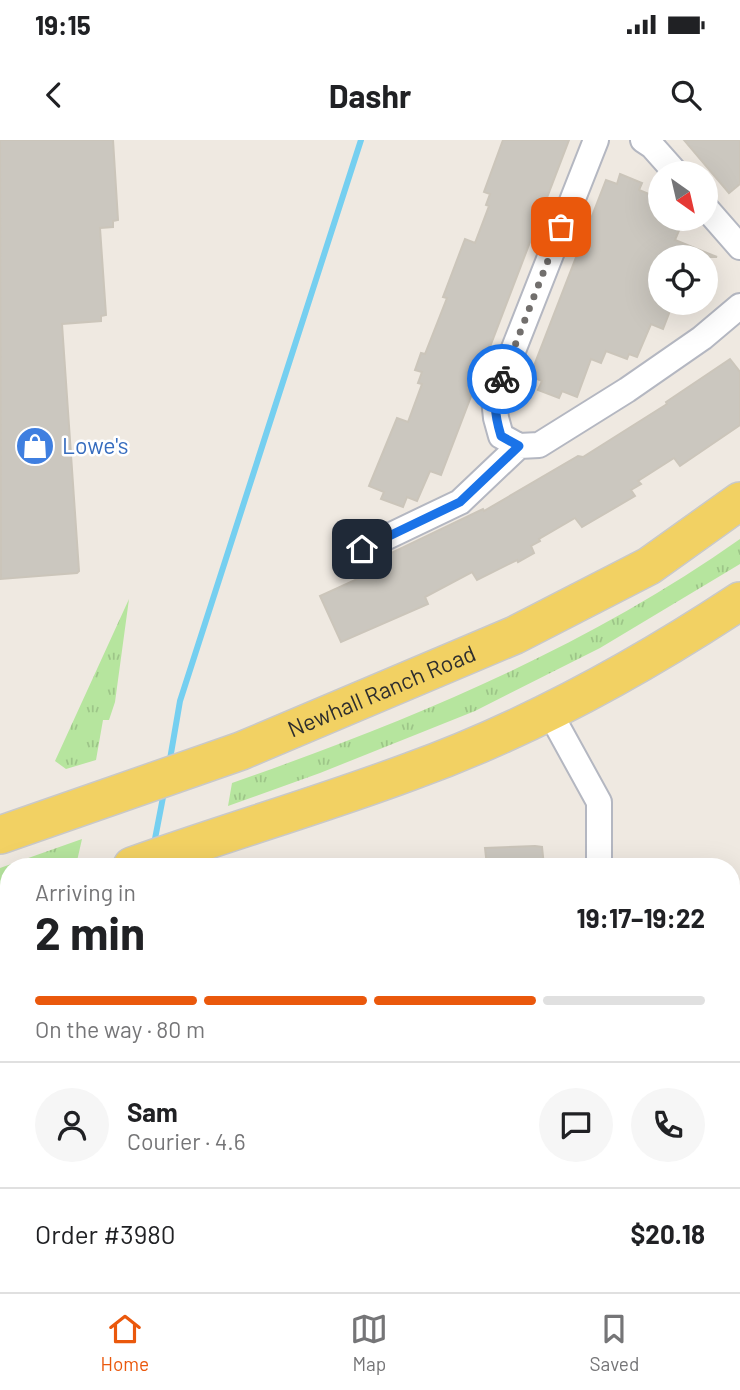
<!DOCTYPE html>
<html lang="en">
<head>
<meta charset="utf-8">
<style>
  body { margin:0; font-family:Barlow,sans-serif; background:#f6f6f6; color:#202124; height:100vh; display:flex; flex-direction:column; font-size:26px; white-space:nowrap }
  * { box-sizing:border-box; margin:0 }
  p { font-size:23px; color:#757577 }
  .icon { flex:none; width:38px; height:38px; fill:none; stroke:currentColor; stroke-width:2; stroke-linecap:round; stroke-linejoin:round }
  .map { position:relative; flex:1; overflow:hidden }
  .sheet { position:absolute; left:0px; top:718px; width:740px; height:436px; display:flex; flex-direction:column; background:#fff; border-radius:28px 28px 0 0; box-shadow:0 7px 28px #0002 }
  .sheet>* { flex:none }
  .needle { width:46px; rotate:146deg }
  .buttons { position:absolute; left:648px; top:21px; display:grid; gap:14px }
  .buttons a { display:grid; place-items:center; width:70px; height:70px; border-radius:50%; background:#fff; box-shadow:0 7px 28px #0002; font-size:35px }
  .pin { position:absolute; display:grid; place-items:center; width:60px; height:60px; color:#fff; margin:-30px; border-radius:14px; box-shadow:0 4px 10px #0006 }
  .courier { position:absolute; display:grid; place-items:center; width:70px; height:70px; margin:-35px; border:5px solid #1a73e8; border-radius:50%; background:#fff; color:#222; box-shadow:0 2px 9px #0007 }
  .summary em { font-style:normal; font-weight:700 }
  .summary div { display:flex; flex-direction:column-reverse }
  .summary { display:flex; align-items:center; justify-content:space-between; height:119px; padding:0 35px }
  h1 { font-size:46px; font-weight:700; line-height:52px }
  .bar { display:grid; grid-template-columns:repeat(4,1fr); gap:10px 7px; align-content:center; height:84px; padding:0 35px }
  .bar i { height:9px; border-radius:5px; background:#e0e0e0 }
  .bar .selected { background:#ea580c }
  .bar p { grid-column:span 4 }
  .line { display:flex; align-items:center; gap:18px; padding:0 35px; border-top:2px solid #e0e0e0 }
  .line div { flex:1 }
  .round { display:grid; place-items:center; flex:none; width:74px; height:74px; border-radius:37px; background:#f6f6f6 }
  .status { display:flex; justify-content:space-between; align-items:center; height:49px; padding:0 35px; background:#fff; direction:ltr }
  .status svg { height:19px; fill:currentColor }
  header { display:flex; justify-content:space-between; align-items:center; height:91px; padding:0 35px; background:#fff; font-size:32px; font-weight:700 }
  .menu { display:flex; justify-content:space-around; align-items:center; height:98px; border-top:2px solid #e0e0e0; background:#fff; font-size:19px; color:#757577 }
  .menu a { display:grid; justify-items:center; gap:4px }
  .menu .selected { color:#ea580c }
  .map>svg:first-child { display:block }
  .grass { fill:url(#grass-tufts) }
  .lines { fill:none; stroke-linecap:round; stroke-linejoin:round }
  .stream { stroke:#75cff0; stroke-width:6 }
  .building { fill:#cbc7bf; stroke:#cbc5ba; stroke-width:2 }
  .minor-casing { stroke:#b4b7c1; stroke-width:28 }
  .primary-casing { stroke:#c9c9c9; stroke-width:40 }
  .minor { stroke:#fff; stroke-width:24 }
  .primary { stroke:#f2d163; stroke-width:37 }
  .done { stroke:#726f6d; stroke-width:7; stroke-dasharray:0 12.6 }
  .route { stroke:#1a73e8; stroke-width:9 }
  .labels { text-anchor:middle; stroke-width:5; stroke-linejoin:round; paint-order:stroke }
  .shop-label { font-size:23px; fill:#366cbe; stroke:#fff; text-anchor:start }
  .street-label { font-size:23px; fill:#2e2e2e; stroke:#fff }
</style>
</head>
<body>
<div class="status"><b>19:15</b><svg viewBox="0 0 49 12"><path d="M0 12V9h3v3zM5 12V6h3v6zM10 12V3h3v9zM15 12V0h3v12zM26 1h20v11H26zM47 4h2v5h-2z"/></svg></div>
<header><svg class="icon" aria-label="back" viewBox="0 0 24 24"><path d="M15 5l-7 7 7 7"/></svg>Dashr<svg class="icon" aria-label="search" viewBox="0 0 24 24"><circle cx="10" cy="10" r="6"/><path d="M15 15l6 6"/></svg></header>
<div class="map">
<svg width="740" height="1152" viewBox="0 0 740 1152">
  <defs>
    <pattern id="grass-tufts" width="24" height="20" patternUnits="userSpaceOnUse" patternTransform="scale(1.75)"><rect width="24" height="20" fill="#b6e59e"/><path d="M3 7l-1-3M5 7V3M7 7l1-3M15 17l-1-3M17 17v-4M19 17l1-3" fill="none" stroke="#9dc588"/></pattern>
  </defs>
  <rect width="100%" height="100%" fill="#efe9e1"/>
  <path class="grass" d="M740 399V424L600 508 475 571 320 633 228 666 232 643C409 581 586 508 740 399Z
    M129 459 115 562 109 580H103L96 620 66 629 55 621Z
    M82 699 77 721 62 726H9V745L0 748V728Z"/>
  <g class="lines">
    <path class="stream" d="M169 625 180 561 361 0
      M154 704 164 652
      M64 1152 66 1144"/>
  </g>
  <path class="building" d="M0 0H113L118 80 113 81V87L100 88 106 175 101 176V181L62 184 79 431 77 433 1 439Z
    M503 0H569L441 335 430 331 417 361 407 357 403 367 381 359 384 352 369 346 397 278 408 282 422 244 418 243 422 232 415 230 421 213 425 214 447 158 443 157 465 99 475 103 489 66 486 65 490 54 484 52Z
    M684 0H740V44L729 53Z
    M620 34 642 43 639 50 654 56 651 64 660 66V79L680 88 675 100 717 117H660V163H673L663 189 651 184 637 217 629 214 627 219 606 211 601 223 591 219 577 257 562 251 559 258 538 250 542 241 530 236 606 40 617 44Z
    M730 219 740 232V285L680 326 674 318 638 341 641 344 631 350 635 356 582 387 575 378 539 399 540 401 531 406 534 413 518 422 517 420 477 440 472 432 425 457 428 464 341 502 320 456 364 436 360 428 483 369 484 371 578 316 583 317 667 264 666 262Z
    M535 706 542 707 544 726H487L485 708Z"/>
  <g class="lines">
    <defs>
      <path id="minor" d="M643 0 652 6 676 33
        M705 67 740 107
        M519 306 501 296 496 278 494 259 596 0
        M519 306 539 305 627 250 702 198 740 166
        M362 409 460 362 519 306
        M550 573 599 662V726
        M732 859 740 853
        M732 896 740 890
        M499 1144 505 1152
        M238 1145 263 1152
        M378 1152 384 1144"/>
      <g id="primary">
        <path id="s1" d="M0 695 241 611 515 495 649 426 740 361"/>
        <path d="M132 726C224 693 318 666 409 632 526 590 637 529 740 461"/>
        <path d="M0 775 9 772"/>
      </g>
    </defs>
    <use href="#minor" class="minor-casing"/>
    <use href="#primary" class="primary-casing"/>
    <use href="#minor" class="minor"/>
    <use href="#primary" class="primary"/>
  </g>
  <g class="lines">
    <path class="done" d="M502 239 561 87"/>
    <path class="route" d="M362 409 460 362 519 306 501 296C494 272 493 262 502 239"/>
  </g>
  <defs>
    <symbol id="shop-disc" viewBox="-11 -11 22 22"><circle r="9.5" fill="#3f7fe0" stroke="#fff"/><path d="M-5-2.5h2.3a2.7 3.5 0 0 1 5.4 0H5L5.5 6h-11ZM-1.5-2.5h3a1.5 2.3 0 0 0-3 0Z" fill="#fff"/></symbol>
  </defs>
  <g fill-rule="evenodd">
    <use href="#shop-disc" x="13" y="284" width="44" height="44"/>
  </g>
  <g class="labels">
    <g class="shop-label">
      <text x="62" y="314">Lowe's</text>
    </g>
    <g class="street-label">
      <text dy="8" stroke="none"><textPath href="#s1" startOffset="408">Newhall Ranch Road</textPath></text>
    </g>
  </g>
</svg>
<div class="buttons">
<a><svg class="needle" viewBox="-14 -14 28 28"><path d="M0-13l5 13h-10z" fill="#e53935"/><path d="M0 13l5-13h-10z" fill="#757577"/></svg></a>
<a><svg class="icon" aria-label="locate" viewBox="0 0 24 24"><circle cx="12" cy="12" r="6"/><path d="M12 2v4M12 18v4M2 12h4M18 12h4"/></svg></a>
</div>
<div class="pin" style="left:561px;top:87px;background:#ea580c"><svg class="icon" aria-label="bag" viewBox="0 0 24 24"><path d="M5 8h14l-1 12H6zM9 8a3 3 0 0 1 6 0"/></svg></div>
<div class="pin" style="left:362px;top:409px;background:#1f2937"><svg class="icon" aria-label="home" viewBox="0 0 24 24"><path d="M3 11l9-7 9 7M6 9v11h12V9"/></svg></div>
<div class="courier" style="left:502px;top:239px"><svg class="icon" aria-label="bike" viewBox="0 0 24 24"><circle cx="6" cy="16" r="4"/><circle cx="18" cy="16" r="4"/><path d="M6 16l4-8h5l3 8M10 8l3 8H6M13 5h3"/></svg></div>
<section class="sheet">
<div class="summary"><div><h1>2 min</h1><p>Arriving in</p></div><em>19:17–19:22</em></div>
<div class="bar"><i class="selected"></i><i class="selected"></i><i class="selected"></i><i></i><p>On the way · 80 m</p></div>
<div class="line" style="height:126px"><a class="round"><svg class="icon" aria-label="person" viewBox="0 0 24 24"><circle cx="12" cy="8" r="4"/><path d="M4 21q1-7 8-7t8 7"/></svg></a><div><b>Sam</b><p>Courier · 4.6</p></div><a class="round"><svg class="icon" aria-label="chat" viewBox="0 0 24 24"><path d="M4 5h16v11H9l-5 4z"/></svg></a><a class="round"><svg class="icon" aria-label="phone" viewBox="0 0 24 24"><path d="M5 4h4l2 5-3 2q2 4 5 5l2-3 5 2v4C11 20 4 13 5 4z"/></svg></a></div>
<div class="line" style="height:91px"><div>Order #3980</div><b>$20.18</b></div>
</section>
</div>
<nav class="menu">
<a class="selected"><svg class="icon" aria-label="home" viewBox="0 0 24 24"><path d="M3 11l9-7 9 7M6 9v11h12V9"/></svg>Home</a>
<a><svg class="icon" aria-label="map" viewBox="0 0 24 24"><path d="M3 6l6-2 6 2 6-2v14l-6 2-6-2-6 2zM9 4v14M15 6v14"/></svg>Map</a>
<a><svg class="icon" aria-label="saved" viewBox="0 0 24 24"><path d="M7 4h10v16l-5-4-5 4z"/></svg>Saved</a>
</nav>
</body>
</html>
